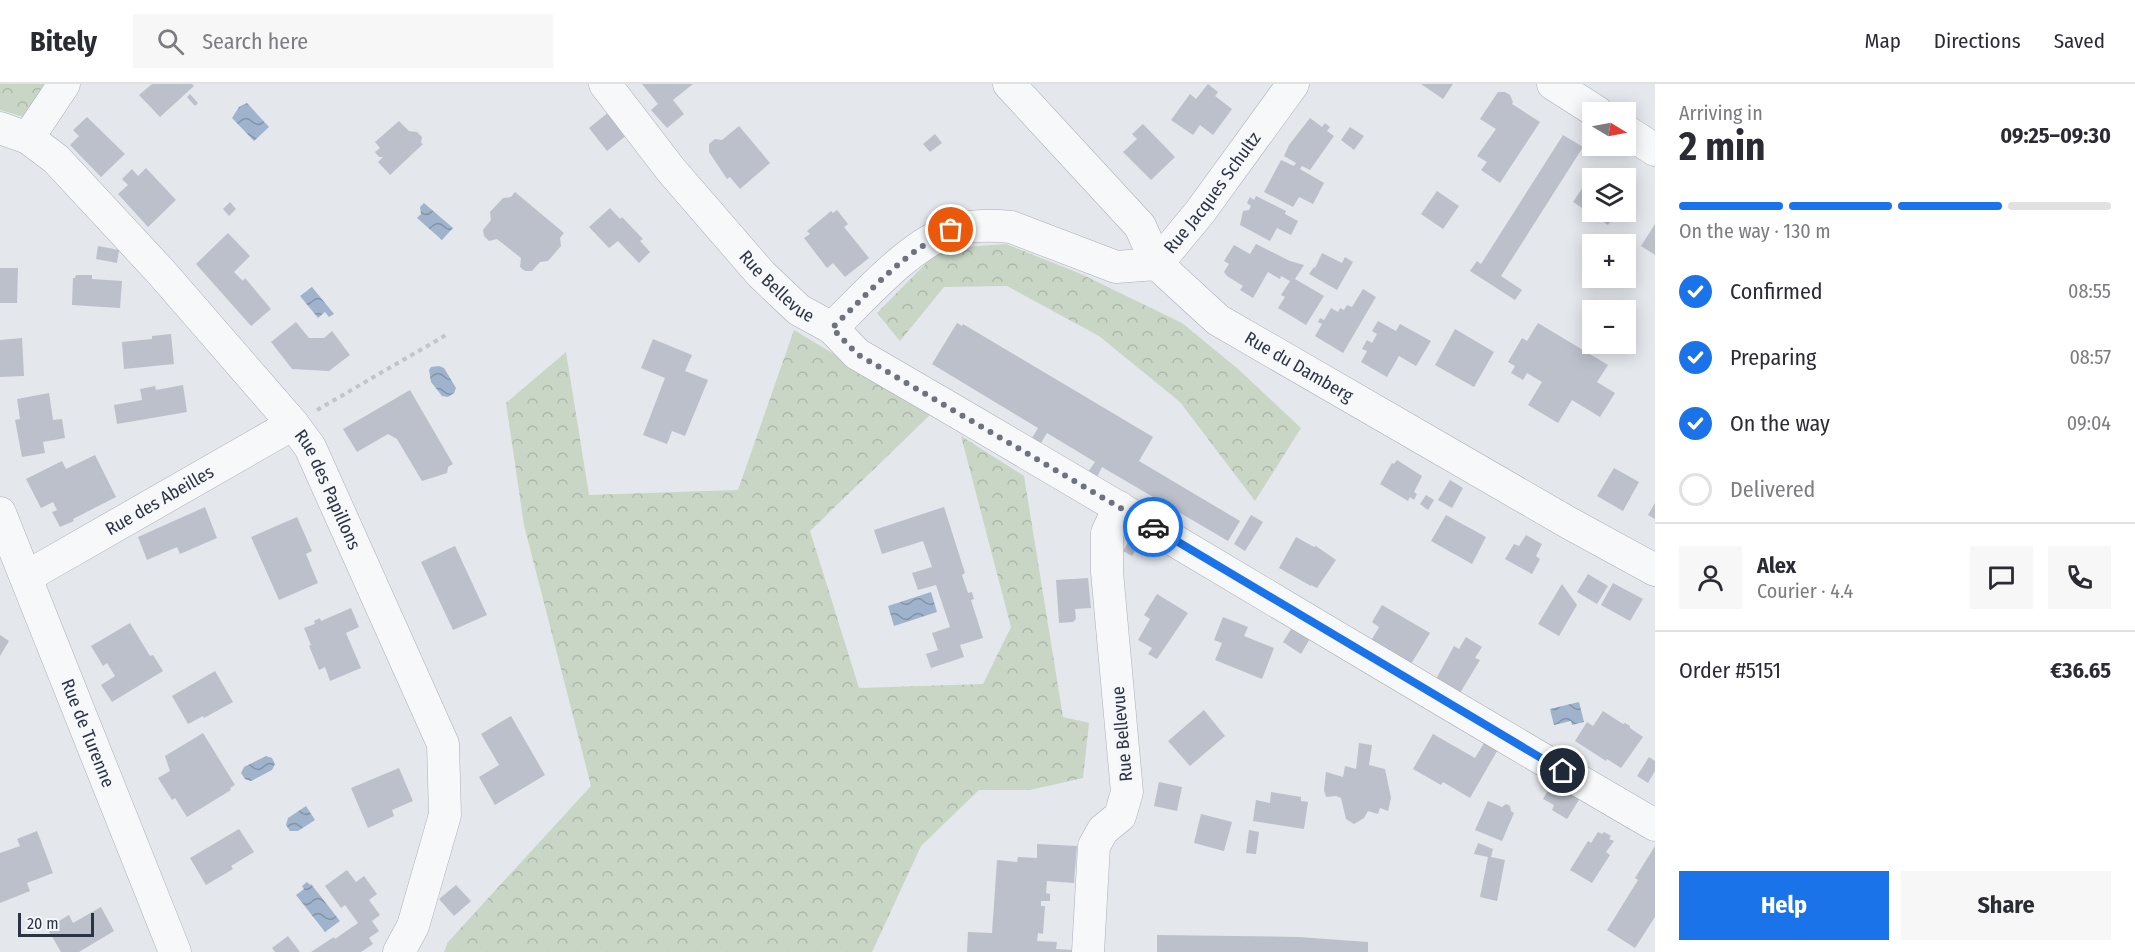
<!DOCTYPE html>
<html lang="en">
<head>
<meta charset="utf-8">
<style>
  body { margin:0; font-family:"Fira Sans Condensed",sans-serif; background:#f7f7f7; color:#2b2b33; height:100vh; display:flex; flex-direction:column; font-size:22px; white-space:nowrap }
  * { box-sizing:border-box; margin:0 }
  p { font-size:20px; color:#7c7c81 }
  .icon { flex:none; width:33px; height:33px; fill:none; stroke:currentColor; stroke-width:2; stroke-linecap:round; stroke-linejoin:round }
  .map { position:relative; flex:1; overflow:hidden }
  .panel { display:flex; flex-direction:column; background:#fff; width:480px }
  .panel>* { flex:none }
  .needle { width:39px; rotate:100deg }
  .controls { position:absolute; left:1582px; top:18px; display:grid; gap:12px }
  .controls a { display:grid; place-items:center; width:54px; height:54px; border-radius:0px; background:#fff; box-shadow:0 3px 15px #0003; font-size:30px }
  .scale { position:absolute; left:18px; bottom:15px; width:76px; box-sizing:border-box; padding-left:6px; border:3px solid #2b3445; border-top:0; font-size:16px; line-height:21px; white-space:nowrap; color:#2b3445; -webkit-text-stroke:4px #f4f6f9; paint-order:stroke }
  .pin { position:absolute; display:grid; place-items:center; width:51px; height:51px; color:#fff; margin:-26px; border:3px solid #fff; border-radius:50%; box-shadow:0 2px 6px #0007 }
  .courier { position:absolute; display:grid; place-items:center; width:60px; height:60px; margin:-30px; border:4px solid #1a73e8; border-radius:50%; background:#fff; color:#222; box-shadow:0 2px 8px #0007 }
  .headline em { font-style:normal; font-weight:700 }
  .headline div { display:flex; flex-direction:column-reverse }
  .headline { display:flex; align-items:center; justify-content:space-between; height:102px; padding:0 24px }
  h1 { font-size:39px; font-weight:700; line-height:45px }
  .bar { display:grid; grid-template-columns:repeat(4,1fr); gap:9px 6px; align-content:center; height:72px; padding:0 24px }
  .bar i { height:8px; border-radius:4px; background:#e1e1e2 }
  .bar .current { background:#1a73e8 }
  .bar p { grid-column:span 4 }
  .line { display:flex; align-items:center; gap:15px; padding:0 24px; border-top:2px solid #e1e1e2 }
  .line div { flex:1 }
  .round { display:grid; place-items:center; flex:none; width:63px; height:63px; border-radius:0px; background:#f7f7f7 }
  ol { padding:0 24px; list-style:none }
  li { display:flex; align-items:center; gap:18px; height:66px }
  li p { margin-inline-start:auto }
  li .icon { padding:6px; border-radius:50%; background:#1a73e8; color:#fff; stroke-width:4 }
  li:last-child { color:#7c7c81 }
  li i { width:33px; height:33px; border:3px solid #e1e1e2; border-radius:50% }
  .cta { display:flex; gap:12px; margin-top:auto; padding:12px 24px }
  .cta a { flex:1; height:69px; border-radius:0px; background:#1a73e8; color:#fff; font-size:24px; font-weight:700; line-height:69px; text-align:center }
  .cta a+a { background:#f7f7f7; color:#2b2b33 }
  header { display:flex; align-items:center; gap:36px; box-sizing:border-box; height:84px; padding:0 30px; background:#fff; border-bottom:2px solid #e1e1e2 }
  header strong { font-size:28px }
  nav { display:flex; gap:33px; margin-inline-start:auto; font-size:21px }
  .search { width:420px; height:54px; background:#f7f7f7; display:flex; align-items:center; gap:15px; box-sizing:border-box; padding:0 21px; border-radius:0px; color:#7c7c81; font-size:22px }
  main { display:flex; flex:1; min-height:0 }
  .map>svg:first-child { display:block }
  .forest { fill:url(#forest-crowns) }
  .water { fill:url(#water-waves) }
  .building { fill:#bbc0ca }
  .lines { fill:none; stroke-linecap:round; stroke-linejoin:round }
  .minor-casing { stroke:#a9aeb7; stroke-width:33 }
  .path { stroke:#c2c5cb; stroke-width:4; stroke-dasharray:4.5 4.5; stroke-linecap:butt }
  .minor { stroke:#f7f8fa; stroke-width:32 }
  .done { stroke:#6c737f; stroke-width:6; stroke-dasharray:0 10.8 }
  .route { stroke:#1a73e8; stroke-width:8 }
  .labels { text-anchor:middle; stroke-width:4.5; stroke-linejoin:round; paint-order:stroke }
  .street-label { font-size:18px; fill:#2b3445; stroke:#f4f6f9 }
</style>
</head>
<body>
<header>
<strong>Bitely</strong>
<div class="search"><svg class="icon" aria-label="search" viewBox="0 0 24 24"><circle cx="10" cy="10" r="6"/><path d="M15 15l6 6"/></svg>Search here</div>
<nav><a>Map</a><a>Directions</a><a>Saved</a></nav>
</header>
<main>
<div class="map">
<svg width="1655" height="868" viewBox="0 0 1655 868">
  <defs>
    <pattern id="forest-crowns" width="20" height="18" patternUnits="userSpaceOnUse" patternTransform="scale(1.5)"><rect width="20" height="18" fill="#c9d6c5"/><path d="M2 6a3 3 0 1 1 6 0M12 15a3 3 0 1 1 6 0" fill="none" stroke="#adb8ab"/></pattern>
    <pattern id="water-waves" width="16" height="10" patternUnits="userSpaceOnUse" patternTransform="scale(1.5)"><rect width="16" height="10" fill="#9fb4cc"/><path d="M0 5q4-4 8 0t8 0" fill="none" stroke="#8293a7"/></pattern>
  </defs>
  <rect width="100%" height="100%" fill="#e4e7ec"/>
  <path class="forest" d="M0 0H48L24 33 0 26Z
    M1006 160 1081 190 1182 239 1238 285 1301 344 1255 417 1180 318 1099 252 1007 202 944 203 900 257 877 229 940 165Z
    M794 246 932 329 810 447 859 604 983 600 1011 543 961 352 1024 392 1063 633 1089 639 1083 694 1030 706H979L921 762 872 868H444L448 858 591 702 524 441 506 319 566 268 589 411 738 406Z"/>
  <path class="water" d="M247 19 269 43 254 57 232 34 239 23Z
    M424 119 453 144 442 156 417 134 421 130 420 123Z
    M312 203 334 230 329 233 325 228 318 234 300 212Z
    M439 282 444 284 456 304 454 309 448 313 442 312 431 298 429 286 431 283Z
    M931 508 937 528 894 542 888 522Z
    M1579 618 1584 638 1572 641 1571 637 1554 641 1550 625Z
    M266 672 272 674 275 680 272 686 251 697 245 695 241 689 244 683Z
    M306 722 315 736 298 747H290L286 741 288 734Z
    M307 798 310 801 311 800 340 837 325 848 296 811 304 805 302 802Z"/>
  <path class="building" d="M152 0H192L194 2 160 33 139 11Z
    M642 0H693L673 16 684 30 667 44 651 26 658 20Z
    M1208 0 1218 8 1215 12 1232 25 1213 51 1200 41 1193 51 1171 36 1190 10 1196 15Z
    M1421 0H1453L1443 15Z
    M1498 8H1505L1510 11 1513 18 1512 20 1540 38 1500 99 1481 86 1487 78 1477 72 1496 45 1480 35Z
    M190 10 198 19 195 22 187 13Z
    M609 28 628 50 607 67 589 44Z
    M87 33 125 70 101 93 70 61 79 52 73 46Z
    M1310 34 1322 43 1325 39 1330 43 1327 47 1334 52 1310 86 1302 82 1300 85 1324 99 1313 120 1299 113 1293 123 1264 108 1281 76 1294 82 1296 79 1284 72 1289 61Z
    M399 37 409 47 417 48 422 53 421 59 423 60 390 91 378 78 383 73H379L375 68 380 64 375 58Z
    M1143 40 1175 73 1151 96 1123 68 1137 55 1132 50Z
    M739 42 770 79 740 105 730 93 727 95 709 68V60L715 55 722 56Z
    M1350 43 1364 52 1354 66 1341 56Z
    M935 50 942 59 930 68 923 60Z
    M1563 51 1583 63 1501 192 1522 206 1515 216 1470 187 1477 177 1481 180Z
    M146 84 176 116 148 143 118 110 128 101 122 95 132 85 138 92Z
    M1593 88 1603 94H1593V128H1617L1608 141 1573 118Z
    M1437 107 1459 122 1443 145 1421 130Z
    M515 108 564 149 560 154 561 162 548 177 540 178 532 187H525L520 183 521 174 497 155 489 157 484 152 483 146 491 136 490 128 503 114 511 113Z
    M1256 112 1286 127 1285 130 1298 137 1291 151 1277 144 1270 157 1240 141 1243 127 1249 126 1251 122 1247 119 1250 113 1254 116Z
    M230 118 236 125 229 132 223 125Z
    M610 124 620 135 622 133 643 155 640 157 650 168 639 179 618 157 609 164 589 143Z
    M837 126 848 140 844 143 869 174 845 193 833 179 827 184 804 154 810 150 807 147 831 127 833 129Z
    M1655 140V171L1641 162Z
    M228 149 250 172 234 188 243 197 245 194 271 225 251 242 196 180Z
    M1256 160 1290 177 1304 181 1295 195 1324 212 1306 241 1278 224 1285 213 1281 211 1290 197 1281 192 1280 195 1268 188 1253 214 1240 206 1243 202 1227 192 1224 188 1229 180 1224 177 1234 161 1250 170Z
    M98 162 119 166 117 179 96 175Z
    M1322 169 1342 179 1345 173 1353 178 1337 206 1309 190 1314 183 1315 184Z
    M0 184H18L17 219H0Z
    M76 191H92V195L122 197 120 224 72 221 73 194H75Z
    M1363 205 1376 213 1343 269 1315 252 1322 240 1318 238 1320 234 1324 236 1331 224 1338 228 1340 224 1344 226 1347 221 1352 223Z
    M1378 237 1396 247 1400 240 1431 257 1416 282 1399 272 1387 293 1361 278 1367 267 1362 265 1367 256 1372 259 1377 250 1372 247Z
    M296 238 309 254H324L332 247 350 271 329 287 292 285 271 258Z
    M957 239 962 242 963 240 1153 353 1139 377 1240 437 1228 457 1102 383 1097 393 1088 388 1095 378 1047 349 1041 359 1032 354 1038 344 932 280Z
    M1538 239 1608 281 1597 298 1615 309 1600 333 1572 316 1558 339 1528 321 1542 298 1527 289 1523 296 1511 289 1515 282 1508 278 1522 254 1527 257Z
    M1455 245 1494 268 1474 303 1435 281Z
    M171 250 174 280 124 285 122 258 152 255V252Z
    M22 254 24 292 0 293V256Z
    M653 255 692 271 685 287 708 296 685 352 672 347 667 360 643 351 665 294 641 284Z
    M183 301 187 328 117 340 114 321 142 316 140 305 155 302 156 306Z
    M410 306 453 380 448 383 447 389 422 397 397 355 388 350 357 368 343 345Z
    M49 309 53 336 62 335 65 354 43 358 45 369 22 373 15 336 20 335 17 315Z
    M95 371 116 413 73 435 74 437 60 443 52 428 57 426 53 418 41 424 26 395 62 377 66 385Z
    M1397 376 1422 392 1414 408 1417 410 1414 416 1410 413 1408 417 1380 400 1392 379 1394 380Z
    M1614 384 1639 398 1623 427 1597 412Z
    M1450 396 1463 404 1452 424 1438 416Z
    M1426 411 1434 416 1428 426 1420 420Z
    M1655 419V435L1648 431Z
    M205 423 217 454 180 470 177 463 147 476 138 453Z
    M944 423 965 489 962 491 968 509 972 508 973 512 974 515 971 516 983 554 960 561 964 573 931 584 926 570 938 566 932 549 950 543 936 501 918 506 912 489 932 483 923 457 882 470 874 446Z
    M1251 431 1263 438 1245 467 1234 460Z
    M1446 431 1486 453 1472 480 1431 457Z
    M297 433 312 467 306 470 318 499 279 516 251 453Z
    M1132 451 1141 457 1132 472 1123 467Z
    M1526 451 1542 460 1536 472 1540 475 1532 490 1505 475 1514 460 1519 462Z
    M1296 453 1314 463 1316 462 1336 476 1317 504 1311 501V502L1279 484Z
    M455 462 487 531 453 546 421 478Z
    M1588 490 1608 502 1597 520 1577 508Z
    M1088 494 1091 524 1075 525 1076 535 1073 538 1059 539 1056 496Z
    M1613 499 1643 515 1630 537 1601 521Z
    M1562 500 1577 521 1559 552 1538 540Z
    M1157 510 1188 529 1157 575 1148 570 1152 564 1138 556 1150 535 1144 531Z
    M1382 521 1430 549 1411 580 1371 557 1379 543 1372 538Z
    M351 524 359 543 346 549 361 584 330 597 325 583 319 586 309 562 311 561 304 544 315 540 314 537 320 534 321 537Z
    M1223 533 1248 543 1244 552 1274 564 1262 595 1215 576 1222 559 1214 556Z
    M130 539 150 572 153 571 163 587 112 618 101 601 115 592 107 579 103 582 91 562Z
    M1293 542 1311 553 1301 570 1283 558Z
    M0 551 9 557 0 572Z
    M1466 553 1482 563 1475 574 1480 576 1460 609 1436 595 1454 562 1459 565Z
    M215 587 233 618 204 634 203 632 188 640 172 612Z
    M1204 626 1225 652 1190 682 1168 657Z
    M1603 627 1623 640 1625 639 1630 642V644L1643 653 1621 684 1607 675 1606 677 1575 657 1587 638 1593 642Z
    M511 632 545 691 495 721 479 693 499 681 481 650Z
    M203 649 235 701 230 704 231 706 187 733 175 714 172 716 158 694 170 687 165 672Z
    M1433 650 1475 674 1487 654 1500 662 1470 714 1443 698 1441 701 1413 685Z
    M1359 659 1372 661 1369 681 1385 685 1391 714 1388 727 1380 724 1378 730 1368 727 1364 734 1354 740 1346 735 1341 714 1336 712 1326 713 1324 706 1326 688 1343 693 1345 682 1356 685Z
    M1649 673 1655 677V687L1648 699 1637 692Z
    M399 684 413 717 392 726 394 732 368 744 351 704Z
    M1555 695 1582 711 1567 735 1552 726 1554 721 1543 715Z
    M1159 698 1182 703 1177 727 1154 722Z
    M1271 708 1301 713V717L1308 718 1304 745 1253 737 1256 716 1270 719Z
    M1488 717 1502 723 1506 720 1510 722 1511 727 1514 729 1502 757 1475 746Z
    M1201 730 1232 738 1224 767 1194 759Z
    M239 745 254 768 231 782 233 785 206 801 190 774Z
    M1249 746 1259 748 1256 770 1246 769Z
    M37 747 53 789 27 799 30 807 0 819V769L20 762 17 755Z
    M1598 748 1602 750 1604 748 1611 752 1609 755 1614 757 1606 768 1610 771 1592 799 1570 786 1588 757 1591 759Z
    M1478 759 1493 765 1491 773 1505 776 1497 817 1480 813 1488 773 1474 770Z
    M1037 760 1077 762 1074 799 1047 797 1046 809 1050 810V817H1041V822H1045L1043 850 1038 849 1037 857 1057 858 1056 865 1072 866V868H967L968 848 992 849 997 776 1017 778 1018 773 1037 774Z
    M1655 762V833L1635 864 1607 846 1638 796 1635 794Z
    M347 786 356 798 364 792 377 810 369 816 380 831 372 837 379 847 369 854 373 860 361 868H311L334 853 335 855 358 839 345 821 341 824 325 802Z
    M456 801 471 817 454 832 439 815Z
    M101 823 114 847 79 868H61L47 844 69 831 73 839Z
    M1157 851 1299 853 1368 858V868H1157Z
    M288 852 300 868H275L272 864Z"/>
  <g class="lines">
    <defs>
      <g id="minor">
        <path id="s1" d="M605 0 671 86 761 190 799 226 832 244 857 270C1124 424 1388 586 1655 741"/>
        <path id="s2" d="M1009 0 1140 142 1157 180 1218 236 1569 439 1655 486"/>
        <path d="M1553 0 1597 28"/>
        <path id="s3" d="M0 44 28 54 56 75 161 188 293 340 310 363 443 660 445 731 413 842 399 868"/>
        <path d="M1626 47 1655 66"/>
        <path d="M28 54 64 0"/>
        <path id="s4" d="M832 244C863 214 911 159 951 147 969 141 992 141 1011 143L1116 183 1157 180 1200 128 1293 0"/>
        <path id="s5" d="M0 429 175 868"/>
        <path id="s6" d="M26 493 293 340"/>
        <path d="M1088 868 1094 762 1103 746 1120 732 1127 708 1107 488V449L1119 423"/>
      </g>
    </defs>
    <use href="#minor" class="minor-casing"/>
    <path class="path" d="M317 326 446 251"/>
    <use href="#minor" class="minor"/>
  </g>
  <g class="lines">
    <path class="done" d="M951 146C903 168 870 208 832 244L857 270 1153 443"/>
    <path class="route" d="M1153 443 1563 687"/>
  </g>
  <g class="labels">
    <g class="street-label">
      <text dy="6" stroke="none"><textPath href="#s4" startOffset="459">Rue Jacques Schultz</textPath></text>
      <text dy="6" stroke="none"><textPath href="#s1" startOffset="266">Rue Bellevue</textPath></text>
      <text dy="6" stroke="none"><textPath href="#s2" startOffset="411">Rue du Damberg</textPath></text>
      <text dy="6" stroke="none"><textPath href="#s3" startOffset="495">Rue des Papillons</textPath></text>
      <text dy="6" stroke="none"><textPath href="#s6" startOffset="154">Rue des Abeilles</textPath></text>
      <text dy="6" stroke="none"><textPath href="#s5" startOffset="237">Rue de Turenne</textPath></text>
      <text transform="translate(1122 650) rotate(-95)" y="6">Rue Bellevue</text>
    </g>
  </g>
</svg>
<div class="controls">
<a><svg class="needle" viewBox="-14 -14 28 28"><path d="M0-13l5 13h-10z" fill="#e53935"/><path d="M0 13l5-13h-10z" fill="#7c7c81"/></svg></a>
<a><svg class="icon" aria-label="layers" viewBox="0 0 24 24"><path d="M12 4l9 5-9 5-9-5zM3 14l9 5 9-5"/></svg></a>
<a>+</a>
<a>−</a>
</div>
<div class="scale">20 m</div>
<div class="pin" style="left:951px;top:146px;background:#ea580c"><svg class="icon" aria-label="bag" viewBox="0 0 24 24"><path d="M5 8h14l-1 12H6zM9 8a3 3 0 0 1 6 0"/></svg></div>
<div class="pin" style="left:1563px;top:687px;background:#1f2937"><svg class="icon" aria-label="home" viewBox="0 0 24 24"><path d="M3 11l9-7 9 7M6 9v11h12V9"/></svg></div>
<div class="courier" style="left:1153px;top:443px"><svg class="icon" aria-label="car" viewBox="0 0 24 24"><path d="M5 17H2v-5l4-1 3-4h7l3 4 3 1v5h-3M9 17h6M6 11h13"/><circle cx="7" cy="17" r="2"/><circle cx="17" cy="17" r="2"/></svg></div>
</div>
<section class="panel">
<div class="headline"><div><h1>2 min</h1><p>Arriving in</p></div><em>09:25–09:30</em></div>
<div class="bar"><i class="current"></i><i class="current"></i><i class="current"></i><i></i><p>On the way · 130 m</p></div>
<ol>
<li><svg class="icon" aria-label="check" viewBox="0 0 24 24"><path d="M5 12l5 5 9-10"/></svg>Confirmed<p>08:55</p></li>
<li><svg class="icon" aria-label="check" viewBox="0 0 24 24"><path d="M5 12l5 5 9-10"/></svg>Preparing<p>08:57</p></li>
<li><svg class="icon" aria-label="check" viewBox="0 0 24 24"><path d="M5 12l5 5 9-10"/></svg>On the way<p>09:04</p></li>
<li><i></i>Delivered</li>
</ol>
<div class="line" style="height:108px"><a class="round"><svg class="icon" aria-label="person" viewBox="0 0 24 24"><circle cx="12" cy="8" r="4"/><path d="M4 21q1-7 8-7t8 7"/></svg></a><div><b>Alex</b><p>Courier · 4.4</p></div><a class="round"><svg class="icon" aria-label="chat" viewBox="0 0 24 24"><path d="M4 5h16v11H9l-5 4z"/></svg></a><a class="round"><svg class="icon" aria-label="phone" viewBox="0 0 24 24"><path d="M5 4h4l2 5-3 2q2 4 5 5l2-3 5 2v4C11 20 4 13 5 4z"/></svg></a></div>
<div class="line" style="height:78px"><div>Order #5151</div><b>€36.65</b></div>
<div class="cta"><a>Help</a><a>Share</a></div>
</section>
</main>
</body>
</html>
